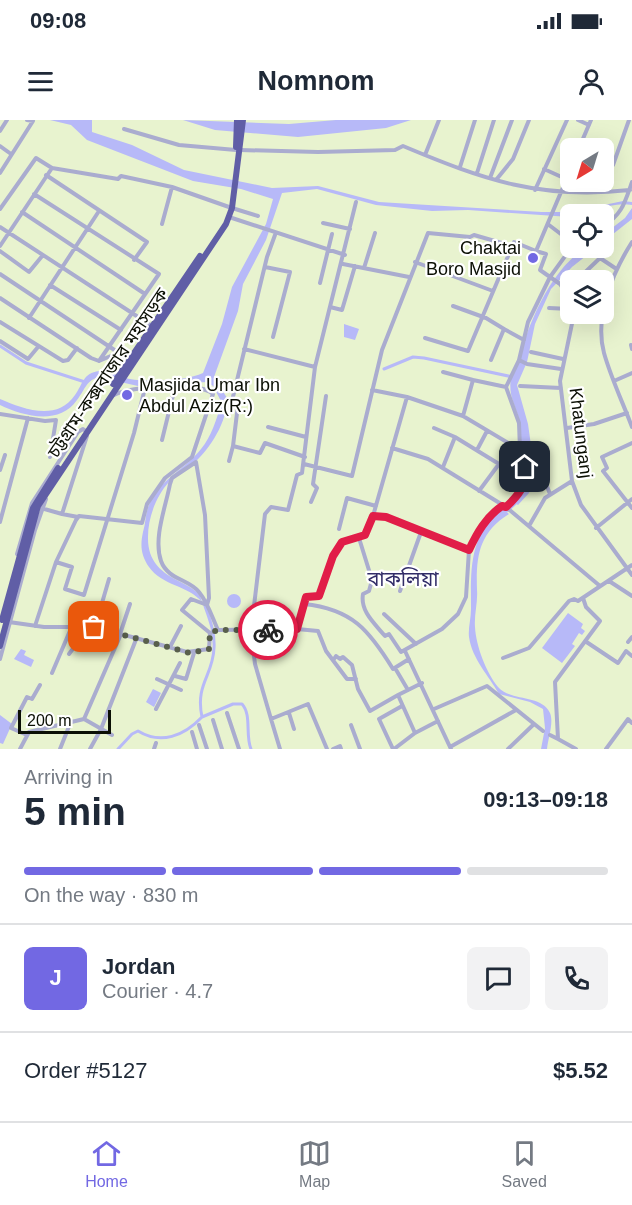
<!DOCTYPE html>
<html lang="en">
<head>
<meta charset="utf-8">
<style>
  body { margin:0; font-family:Arial,"Noto Sans Bengali",sans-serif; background:#f2f2f3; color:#1f2937; height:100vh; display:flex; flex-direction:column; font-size:22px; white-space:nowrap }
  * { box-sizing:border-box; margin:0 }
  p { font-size:20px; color:#747a83 }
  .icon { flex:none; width:33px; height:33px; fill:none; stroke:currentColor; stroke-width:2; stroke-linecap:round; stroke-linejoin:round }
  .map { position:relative; height:629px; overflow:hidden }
  .panel { display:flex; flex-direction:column; background:#fff; flex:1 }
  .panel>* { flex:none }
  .needle { width:39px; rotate:218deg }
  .controls { position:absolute; left:560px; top:18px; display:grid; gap:12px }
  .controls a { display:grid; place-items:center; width:54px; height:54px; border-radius:9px; background:#fff; box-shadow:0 6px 24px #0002; font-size:30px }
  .scale { position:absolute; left:18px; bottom:15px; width:93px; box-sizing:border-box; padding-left:6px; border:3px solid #0b0f04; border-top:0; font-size:16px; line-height:21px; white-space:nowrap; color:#0b0f04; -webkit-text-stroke:4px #fff; paint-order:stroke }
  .pin { position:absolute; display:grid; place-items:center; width:51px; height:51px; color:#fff; margin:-26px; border-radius:12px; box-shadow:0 3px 9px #0006 }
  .courier { position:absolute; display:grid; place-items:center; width:60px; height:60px; margin:-30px; border:4px solid #e11d48; border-radius:50%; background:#fff; color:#222; box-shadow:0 2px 8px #0007 }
  .headline em { font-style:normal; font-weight:600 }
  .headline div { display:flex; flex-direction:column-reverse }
  .headline { display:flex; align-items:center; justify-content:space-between; height:102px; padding:0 24px }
  h1 { font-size:39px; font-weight:600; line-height:45px }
  .bar { display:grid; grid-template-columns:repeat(4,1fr); gap:9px 6px; align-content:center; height:72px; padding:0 24px }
  .bar i { height:8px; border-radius:4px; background:#e0e1e3 }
  .bar .current { background:#7268e3 }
  .bar p { grid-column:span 4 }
  .line { display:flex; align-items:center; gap:15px; padding:0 24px; border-top:2px solid #e0e1e3 }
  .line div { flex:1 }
  .round { display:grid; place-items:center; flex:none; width:63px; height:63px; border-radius:9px; background:#f2f2f3 }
  .status { display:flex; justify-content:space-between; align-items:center; height:42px; padding:0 30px; background:#fff; direction:ltr }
  .status svg { height:16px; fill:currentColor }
  header { display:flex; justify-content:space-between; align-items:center; height:78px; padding:0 24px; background:#fff; font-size:27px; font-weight:600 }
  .tabs { display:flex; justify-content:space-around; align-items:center; height:84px; border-top:2px solid #e0e1e3; background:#fff; font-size:16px; color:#747a83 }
  .tabs a { display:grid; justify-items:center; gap:3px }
  .tabs .current { color:#7268e3 }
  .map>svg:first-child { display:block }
  .water { fill:#b7b9f8 }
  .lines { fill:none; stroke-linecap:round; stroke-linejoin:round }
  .canal { stroke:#b7b9f8; stroke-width:3 }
  .minor { stroke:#aaaccf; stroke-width:4 }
  .highway { stroke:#605ea6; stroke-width:6 }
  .done { stroke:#585f4b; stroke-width:6; stroke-dasharray:0 10.8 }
  .route { stroke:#e11d48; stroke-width:8 }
  .poi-dot { fill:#7268e3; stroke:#fff; stroke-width:2 }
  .labels { text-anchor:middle; stroke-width:4.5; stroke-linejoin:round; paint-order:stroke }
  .poi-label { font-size:18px; fill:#0b0f04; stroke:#fff; text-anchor:end }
  .street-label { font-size:18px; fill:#0b0f04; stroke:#fff }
  .neighbourhood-label { font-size:20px; fill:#312c67; stroke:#fff }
</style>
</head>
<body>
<div class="status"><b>09:08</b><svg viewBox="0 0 49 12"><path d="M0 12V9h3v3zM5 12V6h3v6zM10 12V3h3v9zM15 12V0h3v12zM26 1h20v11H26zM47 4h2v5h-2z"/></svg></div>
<header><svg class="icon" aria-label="menu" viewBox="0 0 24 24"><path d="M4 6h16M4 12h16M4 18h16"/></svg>Nomnom<svg class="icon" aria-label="person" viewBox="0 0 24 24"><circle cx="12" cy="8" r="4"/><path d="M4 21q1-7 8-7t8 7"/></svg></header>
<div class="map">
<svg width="632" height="629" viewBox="0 0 632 629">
  <rect width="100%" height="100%" fill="#e8f3cf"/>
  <path class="water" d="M50 0H92V12L132 25 184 50 272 68 318 66 379 82 542 92H571L623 81 632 82V85C611 81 591 94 570 94V97L468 90 432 91 376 85 317 69 282 73 266 120 243 164 238 191 214 257 227 278C228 300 211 328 195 342 187 349 176 354 169 362 156 376 148 398 148 417 147 464 200 459 202 482 188 465 162 466 149 447 141 435 140 426 143 412 146 403 145 394 149 385 159 359 185 350 201 329 212 316 216 299 222 283L213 266 207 262 138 266 98 257C85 262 85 270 77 280 59 306 23 296 0 285V279C23 289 57 302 75 275 83 264 83 253 99 251 109 250 117 256 126 258 143 263 187 261 203 253L222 204 232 167 266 104 273 79 241 69 193 61 87 20 71 5Z
    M183 0 289 4 336 0H411L386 8 298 17 215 10Z
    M632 88V99L603 122V115L625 98Z
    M584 128H596L572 147 551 169 535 204 527 242 517 265 528 304 535 354 529 373 518 385 514 382C537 359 529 348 521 321 520 315 522 308 520 302 515 283 508 277 511 256L514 253C528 208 544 158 584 128Z
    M344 204 359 209 355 220 344 217Z
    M503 389 509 394C478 413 476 438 477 470 478 482 474 495 475 507 476 526 486 552 498 567 511 582 541 574 550 593 554 602 548 619 547 629H541L545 608 543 589 530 582 499 574C489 556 472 539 469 517 468 508 471 499 471 489 471 452 468 414 503 389Z
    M227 481a7 7 0 1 1 14 0a7 7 0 1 1-14 0Z
    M568 493 583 504 581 508 585 511 582 515 579 513 572 524 575 526 562 543 542 528Z
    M21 529 26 531 24 535 34 540 31 547 14 539Z
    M153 569 161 573 154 587 146 582Z
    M0 595 12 604 3 624 0 623Z"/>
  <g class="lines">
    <path class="canal" d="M0 226 26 243 85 262
      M384 249 413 237 424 238 513 257
      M507 391 516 383
      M202 597C195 564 213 556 214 528 215 513 210 500 205 486
      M202 597 233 584H242C252 595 245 615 251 629
      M118 629 132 614 138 611C161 625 184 616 202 597"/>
    <path class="minor" d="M578 0 589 5
      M124 9 179 25 236 30
      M0 11 7 0
      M0 26 11 34
      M579 28 591 0
      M240 30 318 32 395 30 403 26C484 60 541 80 630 70
      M425 35 439 0
      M613 45 629 0
      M460 47 475 0
      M544 49 566 59
      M0 53 33 1 27 0
      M477 53 494 0
      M46 55 147 122 134 140
      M490 58 512 0
      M496 60 513 39 529 0
      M535 70 567 0
      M34 74 159 154 99 241
      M232 88 258 96
      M0 89 36 38 52 48 118 59 121 56 172 67 229 87
      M22 92 145 174
      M229 97 345 135
      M323 103 350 109
      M162 104 172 67
      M549 105 570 121
      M603 106C622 95 625 82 632 62
      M0 107 152 206
      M275 115 267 137 231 285H238L233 326 260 333 265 323 305 337
      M632 122C613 152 594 196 604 233 611 258 623 283 632 307
      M0 126 52 48
      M0 131 29 152 43 135
      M536 131 546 134 540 150 550 157 571 128
      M415 142 493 171
      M343 144 409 157
      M265 147 290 152 273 217
      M364 148 375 113
      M0 154 125 237
      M570 155 576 160
      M577 160 600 138 615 148
      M320 163 332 114
      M50 165 121 210
      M0 178 91 238 99 241 113 235 124 237
      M453 186 486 198 504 209 491 240
      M330 187 342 190 355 146
      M549 188 570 189
      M574 194 560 261 572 361 581 385 632 455
      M29 198 99 91
      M0 202 63 241 68 240 77 228
      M504 209 524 220
      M425 218 468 231 514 122 536 131 570 51
      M0 221 28 239 38 227
      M631 225 632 229
      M244 229 315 247
      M531 232 563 239
      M519 240 527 244 561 249
      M443 252 473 260 463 296
      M473 260 506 267
      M614 261 632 253
      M520 266 561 268
      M372 270 407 277 463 296 520 330
      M114 275C130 266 200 261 213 274L192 337 165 358 147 384 142 403 79 396 76 400 56 442 72 447 65 469 84 475 134 313 145 268
      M0 294 45 301 56 300 50 337
      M268 307 306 317
      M434 308 455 317 499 344 479 371
      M567 308 594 304 627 293
      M162 320 175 267
      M632 323 602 337 607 348 603 351 632 388
      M392 328 428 339 506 387 600 466
      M477 330 487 311
      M52 331 63 334
      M229 341 233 326
      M304 344 352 356 382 230 428 113 470 117 474 115 512 126
      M499 344 525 356
      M539 346 550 374
      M443 347 455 317
      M0 350 5 335
      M311 382 317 368 313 364 326 276
      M506 387 521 371 526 352 520 330 519 303 506 267 519 240 528 202 550 157 560 164 570 179
      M41 388 62 394
      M373 396 407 277
      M78 397 62 394 87 316
      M0 402 28 298
      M529 406 545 378 572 361
      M596 408 632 379
      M339 409 347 378 376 386
      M469 430 477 413 502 386
      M17 434 32 383 78 312 83 309 87 312
      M609 461 632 476
      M400 471 421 412 386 397 373 396 365 415 359 418 372 460 369 471 363 474C360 491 374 503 385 516L389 514 401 532 442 509 458 494 466 477 469 430 421 412
      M304 484C352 489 369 510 393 549L409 539
      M384 494 416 524
      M9 502 44 507H95L187 532 209 529 210 513
      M35 506 56 442
      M95 507 109 459
      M297 509 318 511 326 531 347 559H356
      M210 513 182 490 191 479 207 485 209 478 205 395 196 342 172 358 170 364C166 386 153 418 161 441 168 460 189 459 199 472 208 483 212 497 218 510
      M210 513 218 510 297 509 306 477 319 476 333 436 342 421 359 418
      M120 514 130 484
      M585 521 618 543 626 531 632 536
      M628 522 632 517
      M170 527 181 506
      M405 531 451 629
      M69 534 75 526 81 507
      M503 538 529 528 569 481 574 479 578 481 632 445
      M0 539 35 410 46 379
      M334 539 336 536 340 539 343 537 352 545 358 569 370 591 398 575
      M395 548 408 570
      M52 553 72 506
      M175 556 186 559 194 533
      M157 559 181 570
      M156 589 180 543
      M434 589 487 566 543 611
      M227 593 239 629
      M289 593 294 609
      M84 599 112 615
      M271 599 280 629
      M213 600 222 629
      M199 605 207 629
      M351 605 360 629
      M192 612 197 629
      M415 613 438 601
      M27 615 11 608 27 577 32 579 40 565
      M550 615 558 619
      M450 627 516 590
      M20 629 29 612 84 599 121 514
      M60 629 70 604
      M90 629 101 609 137 517
      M154 629 156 623
      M327 629 308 584 271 599 255 544 251 511 265 394 271 387 288 390 297 355 302 353 315 247 356 82
      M333 629 340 626 341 629
      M393 629 379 599 402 586
      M394 629 415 613 398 575 422 563
      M508 629 533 605
      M576 629 558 619 555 562 600 501 586 487 583 478
      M606 629 628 599 632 603"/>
    <path class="highway" d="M236 27 237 0
      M113 264 200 136
      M2 500 33 388 58 348
      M0 526 38 386 226 104 232 88 243 0"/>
  </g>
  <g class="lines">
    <path class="done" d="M94 507 190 533 209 529 210 513 218 510H268"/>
    <path class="route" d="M268 510 297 509 306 477 319 476 333 436 342 422 365 415 373 396 386 397 469 430C477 413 486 397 502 386L506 387C518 376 528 364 525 347"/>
  </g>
  <g class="poi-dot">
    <circle cx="533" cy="138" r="6"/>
    <circle cx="127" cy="275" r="6"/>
  </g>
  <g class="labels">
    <g class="poi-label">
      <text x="521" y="134">Chaktai<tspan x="521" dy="21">Boro Masjid</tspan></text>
      <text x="139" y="271" text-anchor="start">Masjida Umar Ibn<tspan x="139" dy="21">Abdul Aziz(R:)</tspan></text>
    </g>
    <g class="street-label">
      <text transform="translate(108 253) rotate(-56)" y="6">চট্টগ্রাম-কক্সবাজার মহাসড়ক</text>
      <text transform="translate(581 313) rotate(83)" y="6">Khatunganj</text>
    </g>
    <g class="neighbourhood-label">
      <text x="403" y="466">বাকলিয়া</text>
    </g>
  </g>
</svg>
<div class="controls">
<a><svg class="needle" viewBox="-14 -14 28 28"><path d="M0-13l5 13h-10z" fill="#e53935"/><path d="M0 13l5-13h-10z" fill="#747a83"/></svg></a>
<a><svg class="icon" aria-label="locate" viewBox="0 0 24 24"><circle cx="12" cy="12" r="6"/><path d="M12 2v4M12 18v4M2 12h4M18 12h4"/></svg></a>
<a><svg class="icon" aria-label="layers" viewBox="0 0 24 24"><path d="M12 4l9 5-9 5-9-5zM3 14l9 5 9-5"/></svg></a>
</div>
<div class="scale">200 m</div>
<div class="pin" style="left:94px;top:507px;background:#ea580c"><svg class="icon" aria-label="bag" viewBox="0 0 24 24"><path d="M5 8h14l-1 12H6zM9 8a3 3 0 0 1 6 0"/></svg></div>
<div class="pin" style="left:525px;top:347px;background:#1f2937"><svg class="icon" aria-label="home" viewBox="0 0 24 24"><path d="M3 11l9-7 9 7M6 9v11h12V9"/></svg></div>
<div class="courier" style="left:268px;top:510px"><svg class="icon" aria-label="bike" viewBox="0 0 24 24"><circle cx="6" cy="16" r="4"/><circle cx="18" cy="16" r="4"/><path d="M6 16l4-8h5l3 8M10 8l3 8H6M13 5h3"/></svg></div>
</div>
<section class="panel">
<div class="headline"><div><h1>5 min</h1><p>Arriving in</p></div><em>09:13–09:18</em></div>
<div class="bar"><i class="current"></i><i class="current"></i><i class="current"></i><i></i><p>On the way · 830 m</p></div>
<div class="line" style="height:108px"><b class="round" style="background:#7268e3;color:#fff">J</b><div><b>Jordan</b><p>Courier · 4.7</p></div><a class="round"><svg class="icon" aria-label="chat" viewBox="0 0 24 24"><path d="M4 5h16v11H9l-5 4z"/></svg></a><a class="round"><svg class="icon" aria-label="phone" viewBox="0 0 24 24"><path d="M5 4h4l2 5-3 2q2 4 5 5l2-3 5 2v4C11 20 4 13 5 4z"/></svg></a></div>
<div class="line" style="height:78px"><div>Order #5127</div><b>$5.52</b></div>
</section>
<nav class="tabs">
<a class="current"><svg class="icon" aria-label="home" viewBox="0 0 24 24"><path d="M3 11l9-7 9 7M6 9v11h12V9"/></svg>Home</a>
<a><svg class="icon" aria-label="map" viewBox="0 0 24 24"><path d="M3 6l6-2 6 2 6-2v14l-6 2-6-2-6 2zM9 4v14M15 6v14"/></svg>Map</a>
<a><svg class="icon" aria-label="saved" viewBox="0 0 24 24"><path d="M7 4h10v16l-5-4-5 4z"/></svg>Saved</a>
</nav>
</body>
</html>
